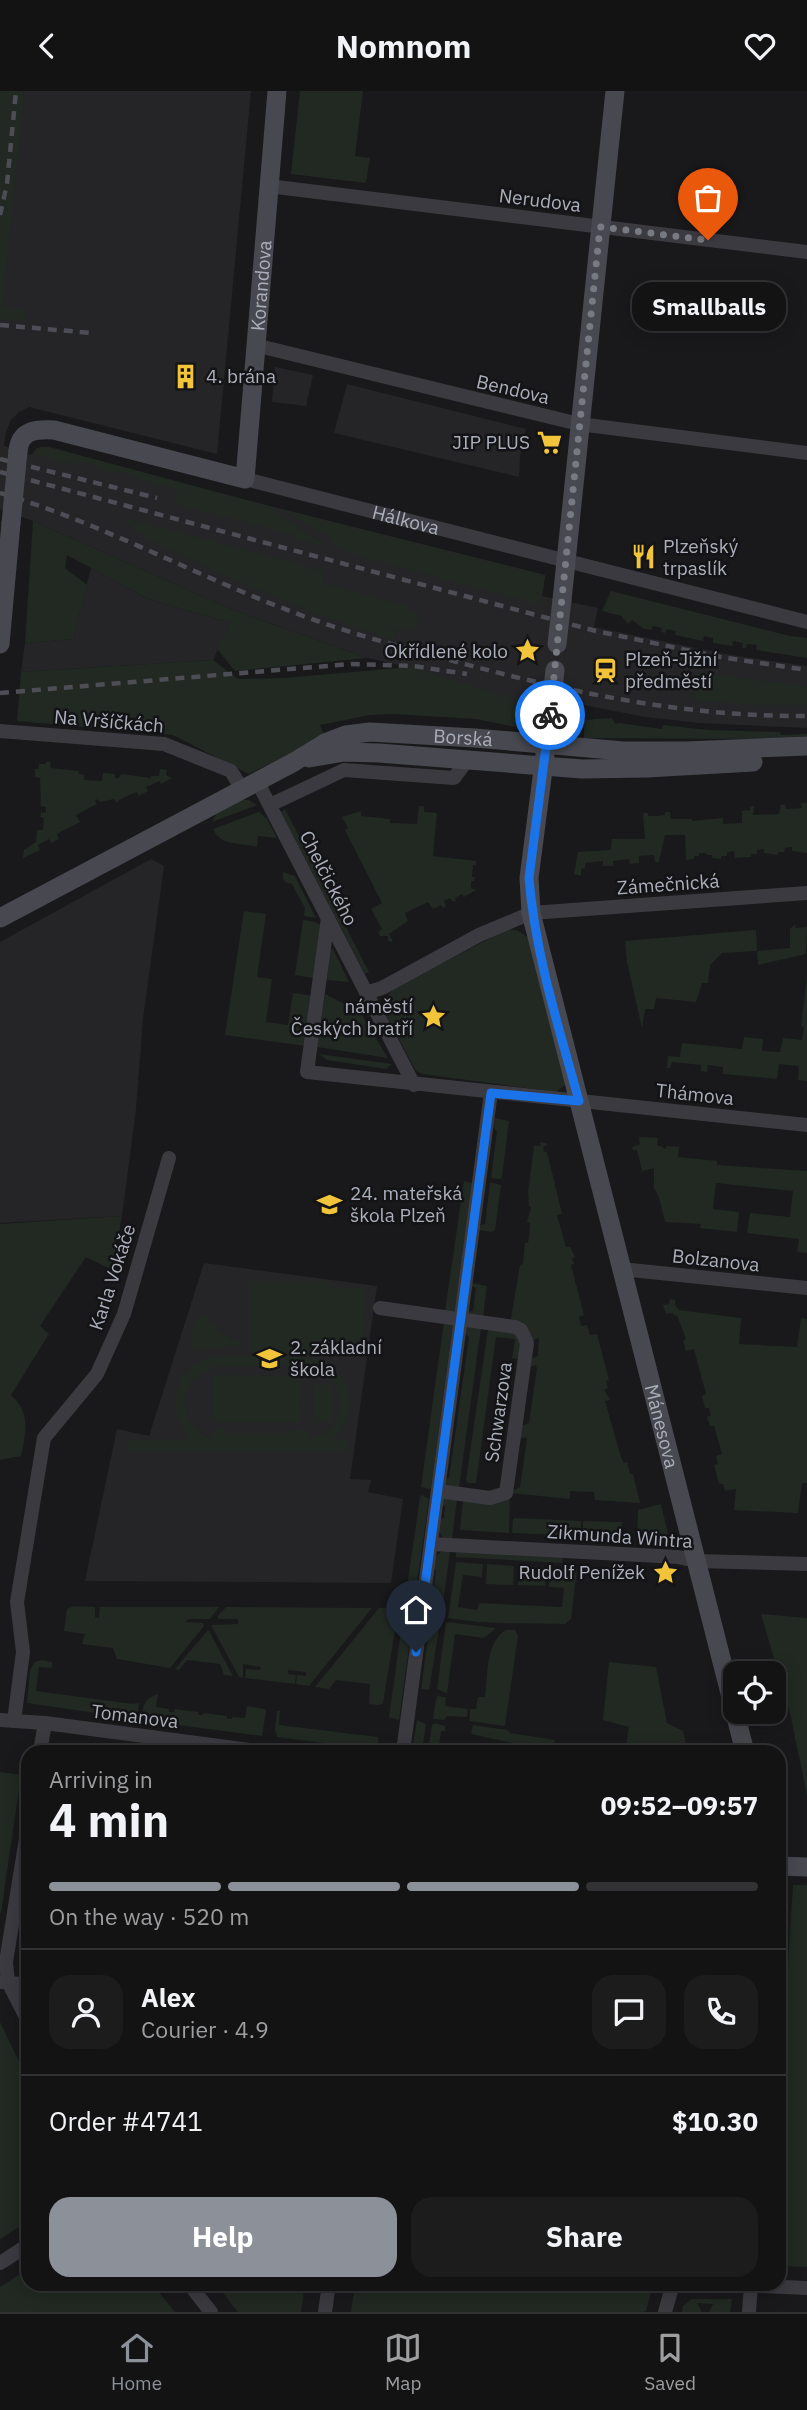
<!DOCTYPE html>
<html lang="en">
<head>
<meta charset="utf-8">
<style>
  body { margin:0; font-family:"IBM Plex Sans",sans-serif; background:#1c1c1d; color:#f1f3f6; height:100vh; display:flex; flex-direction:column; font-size:26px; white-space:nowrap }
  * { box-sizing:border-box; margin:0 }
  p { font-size:23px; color:#9d9ea0 }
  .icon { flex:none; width:38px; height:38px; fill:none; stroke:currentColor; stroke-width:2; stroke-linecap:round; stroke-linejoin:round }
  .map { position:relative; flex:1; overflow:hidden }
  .details { position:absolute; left:21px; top:1654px; width:765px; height:546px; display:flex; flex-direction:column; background:#131314; border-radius:21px; box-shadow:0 4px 18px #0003,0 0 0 2px #323234 }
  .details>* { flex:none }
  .controls { position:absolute; left:723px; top:1570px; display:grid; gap:14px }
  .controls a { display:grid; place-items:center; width:63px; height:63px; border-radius:14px; background:#131314; box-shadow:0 4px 18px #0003,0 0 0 2px #323234; font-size:35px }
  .pin { position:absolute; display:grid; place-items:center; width:60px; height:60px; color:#fff; margin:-72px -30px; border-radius:50% 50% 50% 0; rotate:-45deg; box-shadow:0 0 7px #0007 }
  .pin .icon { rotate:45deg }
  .courier { position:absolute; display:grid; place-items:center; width:70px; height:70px; margin:-35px; border:5px solid #1a73e8; border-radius:50%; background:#fff; color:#222; box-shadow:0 2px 9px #0007 }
  .bubble { position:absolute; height:49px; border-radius:21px; background:#131314; box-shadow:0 4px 18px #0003,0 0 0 2px #323234; font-size:23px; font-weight:700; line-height:49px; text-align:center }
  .summary em { font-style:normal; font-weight:700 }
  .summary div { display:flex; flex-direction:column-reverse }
  .summary { display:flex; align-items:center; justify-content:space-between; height:119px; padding:0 28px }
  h1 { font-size:46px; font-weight:700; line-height:52px }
  .bar { display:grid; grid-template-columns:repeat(4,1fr); gap:10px 7px; align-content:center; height:84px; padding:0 28px }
  .bar i { height:9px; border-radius:5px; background:#323234 }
  .bar .current { background:#8c9099 }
  .bar p { grid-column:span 4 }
  .line { display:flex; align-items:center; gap:18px; padding:0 28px; border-top:2px solid #323234 }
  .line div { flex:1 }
  .round { display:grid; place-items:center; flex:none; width:74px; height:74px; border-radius:21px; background:#1c1c1d }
  .cta { display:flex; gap:14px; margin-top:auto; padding:14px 28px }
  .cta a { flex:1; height:80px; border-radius:21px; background:#8c9099; color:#fff; font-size:28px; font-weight:700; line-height:80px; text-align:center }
  .cta a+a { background:#1c1c1d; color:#f1f3f6 }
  header { display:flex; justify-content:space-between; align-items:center; height:91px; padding:0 28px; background:#131314; font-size:32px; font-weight:700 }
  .menu { display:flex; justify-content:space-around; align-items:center; height:98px; border-top:2px solid #323234; background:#131314; font-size:19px; color:#9d9ea0 }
  .menu a { display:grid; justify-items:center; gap:4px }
  .menu .current { color:#8c9099 }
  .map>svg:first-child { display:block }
  .built { fill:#252528 }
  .green { fill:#212922; fill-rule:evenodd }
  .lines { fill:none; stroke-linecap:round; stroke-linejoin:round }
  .street { stroke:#3a3a40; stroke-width:14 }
  .secondary { stroke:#484950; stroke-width:19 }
  .rail { stroke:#4d4e55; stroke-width:4.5; stroke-dasharray:9 7; stroke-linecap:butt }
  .secondary-bridge { stroke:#484950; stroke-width:19 }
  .done { stroke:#787a83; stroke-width:7; stroke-dasharray:0 12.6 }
  .route { stroke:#1a73e8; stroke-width:9 }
  .labels { text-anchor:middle; stroke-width:5; stroke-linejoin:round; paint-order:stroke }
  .street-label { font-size:19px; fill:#abafbb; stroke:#141416 }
  .poi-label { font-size:19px; fill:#abafbb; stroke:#141416; text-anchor:start }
</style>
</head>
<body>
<header><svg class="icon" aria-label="back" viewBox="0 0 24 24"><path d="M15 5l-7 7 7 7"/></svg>Nomnom<svg class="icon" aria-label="heart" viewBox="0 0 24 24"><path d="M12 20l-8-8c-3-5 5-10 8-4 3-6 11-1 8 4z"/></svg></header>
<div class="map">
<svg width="807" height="2221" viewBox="0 0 807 2221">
  <rect width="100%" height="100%" fill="#19191b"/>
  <path class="built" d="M0 0H251L217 363 29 316 19 321 11 329 6 341 4 355 31 364 37 357 49 356 214 401 545 484 542 505 598 517 594 536 725 563 807 575V637L699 632 645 626 579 613 575 628 522 621 523 617 409 576 367 567 233 519 33 430 1 418 0 422Z
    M275 276 313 284 306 315 272 311Z
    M347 293 526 338 520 365 519 386 334 342Z
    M91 477 148 508 231 532 213 569 21 581 25 552 73 548Z
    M151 768 164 775 143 928 136 1018 122 1125 0 1132V851Z
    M204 1172 377 1195 350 1388 371 1389 368 1401 403 1408 391 1492 85 1490 117 1338 149 1345Z"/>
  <path class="green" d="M0 0H24L2 216 26 220 25 229H0Z
    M300 0H363L355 65 370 67 366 92 291 83Z
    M40 356H49L273 416 275 420 326 455 300 450 294 444 174 413 177 398 135 388 133 383C121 381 111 382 98 379L96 375 83 371 77 374 32 363Z
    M281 418 545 484 542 505 537 513 366 467 338 457 331 447Z
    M128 428 324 480 322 492 410 516V519L419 522 415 539 405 536 404 540 396 538 393 549 314 522 223 484 148 448 128 432Z
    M33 430 233 519 367 567 235 580 217 558 231 532 148 508 67 464 65 477 87 494 73 548 25 552Z
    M611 500 790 545 807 547V567L756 559 757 554 747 553 746 557H742L743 552 733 550 732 555 713 552V547L704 545 703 550 675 544 676 540 667 538 665 542 661 541 662 537 653 535 651 539 644 538 632 529 628 533 621 525 602 520Z
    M213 569 238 588 284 587 409 576 512 607 523 617 521 637 476 628 393 623 370 624 320 634 325 646 249 683 173 644 17 630 21 581Z
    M697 581 807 596V614H753L691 609Z
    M612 627 615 633 619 632 662 638 663 634 708 639 780 641 781 644 807 643V645L756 648 584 647V629Z
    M46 671H50L51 677 78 680 79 683 84 684V689L102 690 103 682 115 683V687H119L121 683 151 687V685H159L160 678 167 679 166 684 172 687 161 693 160 690 146 696 148 700 139 705 136 701 119 709 117 712 114 708 100 711 97 708 95 710 97 713 76 724 80 731 57 743 59 748 51 752 49 748 38 754 40 759 23 767 24 759 36 751 37 739H43L44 727 40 726 41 721 46 722V716L41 715 40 687 35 686V678H38L39 673H46Z
    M241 709H249L257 714 212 731 216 723Z
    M801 712H807V762L792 760V756L785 757 784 761H778V764L764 762V758L757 759V763H751V766L735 767 734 760 727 761V765H721V768L712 767V764H707L706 762H699V765H694V768L686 769 685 744H665L659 771H655L654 764 639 765V772L630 773 629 768 613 770V775H603V770L585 772V777L581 778V785L574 783 578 761 611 759 612 748H645L643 722H648V725C655 725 659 725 665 724V721H670L671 728H692V730L723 727V733L742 732V720L750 719V716L754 715 753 724 779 723 781 714 785 713 786 718 802 717Z
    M419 715H424V721L437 722 433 765 476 770V774H473L472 786H475L474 790H471V797L476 799 464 806 462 803 455 807 456 810 453 811 450 807 444 810 446 815 443 817 441 814 433 818 428 811 405 822 408 830 389 843 393 851 388 850V845H380L378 841 382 838 371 818 382 812 345 739 348 737 342 726 361 720V725L390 728V732L417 733Z
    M285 718 369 881 365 883 281 721Z
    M259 721 267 728 277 747 258 745 257 756C240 751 221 756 213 738Z
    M283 781 295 785 316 827 304 825 305 817 292 793 287 792 283 788Z
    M244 820 266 823 257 886 272 888 266 931 288 934 293 902 314 905 306 955 225 944Z
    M303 829 315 831 320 834 318 888 295 884Z
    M795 833 796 837 807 836 806 863 758 874 757 860 722 862 710 874 708 892H702L696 911 656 907 654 918H645L642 937 627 871 625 850 756 839 757 860 790 857V838Z
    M505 839C516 837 523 841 530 850L565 987V994L556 1001 422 983 416 980 384 920V911L392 899Z
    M330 858H333L349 891 327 889Z
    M807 885V990L798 989 799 975 779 973 777 988 723 983V976L708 974 707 981 701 980V974L672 971 670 977H667L668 965 680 966 682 952 742 958 744 946 763 948 762 960 780 961 783 947 802 949 804 936 801 935Z
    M325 903 360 921 388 967 317 956Z
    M319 963 392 973 386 978 327 969Z
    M495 1027 509 1030 502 1086 500 1088 491 1087 497 1040 494 1037Z
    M639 1046 658 1047 657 1054 666 1058V1055L679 1056 678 1066 717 1070V1074L807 1080V1162L797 1161 799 1148 747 1142 750 1122 790 1126 793 1100 716 1092 713 1118 739 1121 737 1141 700 1137 701 1133 665 1131 659 1106 654 1097V1077L642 1080 637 1059H633L632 1056 640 1053Z
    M541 1051 548 1053 543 1056 544 1061H547L562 1123 557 1124 566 1156H570L575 1166 572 1167 574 1173 571 1174 584 1224 579 1226 581 1235 587 1234 590 1244 597 1243 609 1289 606 1290 608 1297 604 1299 610 1309 605 1310 621 1366 624 1372 627 1371 630 1383H633L640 1412 595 1409 594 1401 570 1400V1408L509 1402 520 1396 527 1348 525 1346 516 1349 519 1336 529 1332 537 1277 535 1274 527 1277 528 1269 538 1265 539 1247 531 1250 527 1236 511 1228 520 1174 523 1173 525 1152H528C529 1145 530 1139 530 1132L527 1131 531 1116 529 1115 528 1102 534 1055H540Z
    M464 1090 473 1092 455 1220 453 1222 445 1220Z
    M490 1091 501 1094 495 1139 492 1141 479 1139 481 1134 485 1133Z
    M122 1125 112 1179 86 1166 40 1235 49 1243 11 1304C31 1322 26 1340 21 1365L0 1369V1133Z
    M249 1190H329V1197L364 1196 363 1265 249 1261Z
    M472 1192 487 1195 483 1226 467 1225 468 1221 473 1220 476 1197 472 1195Z
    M670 1208 675 1209V1214L679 1219 741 1227 739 1253 797 1256 801 1227 807 1228V1392H802L798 1422 734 1419 736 1398 725 1400 723 1393H719L714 1374 718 1373 716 1365 722 1363 714 1335H710L707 1326 711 1324 709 1317H705L702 1305 706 1303 694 1258 686 1260 683 1250 686 1248 677 1224 674 1225 673 1222 666 1223 663 1214 669 1213Z
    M201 1223 233 1250H240L239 1256 233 1254 192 1261 191 1240Z
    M444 1230 453 1231 431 1397 428 1398 421 1396Z
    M466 1233 481 1237 459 1397H446L445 1388 449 1387 469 1246 465 1243Z
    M488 1238 519 1241 521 1269 512 1267 515 1248 496 1246 476 1392H468L466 1389Z
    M220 1265 309 1266C352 1276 363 1318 333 1349L348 1350V1360H128V1349L190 1348C162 1315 174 1270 220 1265ZM219 1275 308 1276C350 1288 351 1337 309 1349V1339H291V1342H228V1339L213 1338V1347H209C172 1328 179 1285 219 1275Z
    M214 1284 300 1285 299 1331H214Z
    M314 1294H332V1331H314Z
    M422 1404 429 1408 415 1506 407 1508 406 1503 420 1406Z
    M442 1406 457 1408 452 1449 442 1446 438 1438 439 1428 444 1427 445 1415 442 1414Z
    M510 1406 509 1442 460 1439 463 1409Z
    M661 1413 668 1443 664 1449 637 1448 638 1419Z
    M515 1427 581 1430V1445L512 1442 513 1428Z
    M583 1430 622 1431 621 1447 583 1445Z
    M450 1460 443 1511 439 1513 428 1512 431 1503H433L436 1479H434L435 1466 441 1461Z
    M456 1461 563 1466 562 1472 456 1466Z
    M456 1471 483 1473 482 1486 463 1484 458 1516 477 1519 479 1512 562 1516 564 1497 549 1496 550 1477 577 1478 571 1528 565 1533C525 1532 487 1534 448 1527Z
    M487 1473 514 1475 513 1494 486 1493Z
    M519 1475 545 1476V1495L518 1494Z
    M73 1515 95 1516V1526L99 1527 100 1516H219L210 1528H189L185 1531 203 1532 204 1535 170 1577 117 1568 113 1557 82 1553 85 1543 64 1540 67 1518Z
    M226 1516 372 1517 309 1595 296 1593 297 1584 306 1585V1581L288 1579V1583L296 1584 295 1593 245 1587 246 1578 260 1579 261 1576 243 1573V1587L239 1586 211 1534 238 1533V1528H219L217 1526Z
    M379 1517H396L398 1520 383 1612 379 1614 369 1613 370 1593 336 1589 329 1598 315 1596Z
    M406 1518 414 1519 399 1629 389 1626 404 1519Z
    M427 1518 442 1519 429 1599 421 1598 431 1524H428Z
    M761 1523 807 1527V1704L790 1622Z
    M446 1531 496 1537 484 1547 455 1543 447 1602 437 1598Z
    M208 1539 209 1540 233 1585 224 1584 220 1573 187 1569 179 1579 175 1578Z
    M506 1539H515L518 1545 505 1635 470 1630V1618H476L478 1606H485C488 1586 485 1551 506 1539Z
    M42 1569 52 1571V1577L39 1576 36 1600 133 1613 139 1612 137 1628 27 1612 30 1579 35 1571Z
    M609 1571 656 1576 667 1632 683 1640 688 1661H625L629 1636 603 1629Z
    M158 1603 156 1616 169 1618V1621H174V1618L198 1621V1624H203V1622L227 1625V1628H232V1626L245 1627 247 1615 264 1618 266 1620 262 1645 141 1629C143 1614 144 1608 158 1603Z
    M437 1605 446 1606 445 1615 468 1618 467 1626 447 1625 444 1629 434 1628 433 1626Z
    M277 1620H280L279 1634 378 1646V1659L277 1646 275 1638Z
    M417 1629 426 1633 422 1660H407L413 1653Z
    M435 1632 445 1635V1640H441L438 1661H428L432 1634Z
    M473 1634 507 1639 510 1642 555 1649 553 1661 471 1643Z
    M105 1655H164V1661H105Z
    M0 1681 21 1684 1 1822H0Z
    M793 1794H807V2176L779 2175V2013Z
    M0 1931 28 1989V2130L0 2148Z
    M28 2178V2193H152L175 2221H0V2196Z
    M216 2193H305L301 2221H238Z
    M355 2193H645L652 2198 646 2220 643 2221H351Z
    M692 2208H732L730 2221H709L713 2213 697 2212 702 2221H682L683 2215Z"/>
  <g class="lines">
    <g class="street">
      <path d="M268 95 807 161"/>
      <path d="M255 254 579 333 807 362"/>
      <path id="s1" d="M245 388 807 531"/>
      <path d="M0 640 164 653 231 680 242 698"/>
      <path d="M257 690 414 994"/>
      <path d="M270 714 344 679 454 687 468 668"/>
      <path d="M328 827 307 981 807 1034"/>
      <path d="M366 902 382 897 479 844 531 822 807 802"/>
      <path d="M621 1178 807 1197"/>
      <path d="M380 1217 515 1236 521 1239 527 1252 506 1402 490 1407 438 1400"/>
      <path d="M431 1453 678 1466 696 1470 807 1473"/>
      <path d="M0 1629 45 1632 265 1661"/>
      <path d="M14 1630 23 1561 17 1511 44 1347 97 1283 124 1223 169 1067"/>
      <path d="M40 1661 45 1632"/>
      <path d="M403 1661 491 1001"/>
      <path d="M28 1735 6 1871 8 1891 28 1930"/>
      <path d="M2 1891 28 1894"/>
      <path d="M0 2172 28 2154"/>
      <path d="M189 2193 211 2221"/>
      <path d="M721 2193 807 2197"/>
      <path d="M325 2221 329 2193"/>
      <path d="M665 2221 673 2193"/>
      <path d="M749 2221 751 2193"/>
    </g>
    <g class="secondary">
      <path id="s2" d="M18 360C20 339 36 338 54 339L245 388 277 0"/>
      <path d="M562 509 615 0"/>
      <path d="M0 553 11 432"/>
      <path id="s3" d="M550 625 529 787 531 822 745 1661"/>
      <path d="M309 667 344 661 379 662 582 678 647 677 753 671"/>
      <path id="s4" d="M0 827 294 671 325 652 346 644 370 641 475 647 623 660H686L807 655"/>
      <path d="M779 1775 807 1776"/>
    </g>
    <path class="rail" d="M0 124 7 93 16 0
      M0 234 92 242
      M0 368 157 407
      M0 381 596 540 720 566 807 579
      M0 402C101 432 192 483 290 520 344 541 401 556 457 571 573 602 687 626 807 625
      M0 602 351 573 413 575 467 583"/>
    <path class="secondary-bridge" d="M11 432 18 360
      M557 553 562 509
      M550 625 555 579"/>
  </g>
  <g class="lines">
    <path class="done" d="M550 624 600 136 708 149"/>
    <path class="route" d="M416 1561 491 1002 579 1010C559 937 535 863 529 787L550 624"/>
  </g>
  <defs>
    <symbol id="building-bare" viewBox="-9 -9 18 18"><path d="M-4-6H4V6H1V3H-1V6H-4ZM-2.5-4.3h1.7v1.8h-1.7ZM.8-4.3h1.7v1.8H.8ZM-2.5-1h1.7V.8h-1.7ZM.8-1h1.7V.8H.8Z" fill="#f2c43a" stroke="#141416" stroke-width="2.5" paint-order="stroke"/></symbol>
    <symbol id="supermarket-bare" viewBox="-9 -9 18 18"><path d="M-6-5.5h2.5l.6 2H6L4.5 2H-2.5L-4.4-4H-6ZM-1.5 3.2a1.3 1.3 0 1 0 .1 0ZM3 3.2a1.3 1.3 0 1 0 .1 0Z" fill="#f2c43a" stroke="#141416" stroke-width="2.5" paint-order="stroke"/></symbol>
    <symbol id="restaurant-bare" viewBox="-9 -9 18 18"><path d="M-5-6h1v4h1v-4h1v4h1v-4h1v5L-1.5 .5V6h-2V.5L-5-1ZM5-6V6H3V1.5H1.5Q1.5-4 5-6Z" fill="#f2c43a" stroke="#141416" stroke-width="2.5" paint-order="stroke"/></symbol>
    <symbol id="sight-bare" viewBox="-9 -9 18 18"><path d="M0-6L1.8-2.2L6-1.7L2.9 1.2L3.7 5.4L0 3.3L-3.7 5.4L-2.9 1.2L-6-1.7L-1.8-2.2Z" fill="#f2c43a" stroke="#141416" stroke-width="2.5" paint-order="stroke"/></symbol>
    <symbol id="station-bare" viewBox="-9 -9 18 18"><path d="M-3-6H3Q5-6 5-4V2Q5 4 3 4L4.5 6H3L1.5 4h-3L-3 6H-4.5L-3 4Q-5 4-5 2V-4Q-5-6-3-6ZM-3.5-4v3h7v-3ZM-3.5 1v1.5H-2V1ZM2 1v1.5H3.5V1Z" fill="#f2c43a" stroke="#141416" stroke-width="2.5" paint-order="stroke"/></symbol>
    <symbol id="school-bare" viewBox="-9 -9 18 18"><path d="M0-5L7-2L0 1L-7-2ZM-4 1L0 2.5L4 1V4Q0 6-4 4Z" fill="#f2c43a" stroke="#141416" stroke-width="2.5" paint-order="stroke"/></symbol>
  </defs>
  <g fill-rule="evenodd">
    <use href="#building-bare" x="168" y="268" width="35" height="35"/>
    <use href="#supermarket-bare" x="532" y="334" width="35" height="35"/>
    <use href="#restaurant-bare" x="626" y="448" width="35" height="35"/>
    <use href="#sight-bare" x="510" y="542" width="35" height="35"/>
    <use href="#station-bare" x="588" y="562" width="35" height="35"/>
    <use href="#sight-bare" x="416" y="908" width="35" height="35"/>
    <use href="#school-bare" x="312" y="1096" width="35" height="35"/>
    <use href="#school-bare" x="252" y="1250" width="35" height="35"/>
    <use href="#sight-bare" x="648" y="1464" width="35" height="35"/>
  </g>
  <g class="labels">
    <g class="street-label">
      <text transform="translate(540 109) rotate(7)" y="7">Nerudova</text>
      <text dy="7" stroke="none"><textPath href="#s2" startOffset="439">Korandova</textPath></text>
      <text transform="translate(513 298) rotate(13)" y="7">Bendova</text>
      <text dy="7" stroke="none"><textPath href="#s1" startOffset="166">Hálkova</textPath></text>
      <text transform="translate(109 630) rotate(5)" y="7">Na Vršíčkách</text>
      <text dy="7" stroke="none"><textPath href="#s4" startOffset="509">Borská</textPath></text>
      <text transform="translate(329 787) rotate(63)" y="7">Chelčického</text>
      <text transform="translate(668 793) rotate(-4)" y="7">Zámečnická</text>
      <text transform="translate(695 1003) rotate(6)" y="7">Thámova</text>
      <text transform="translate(716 1169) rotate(6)" y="7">Bolzanova</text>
      <text transform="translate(112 1186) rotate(-72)" y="7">Karla Vokáče</text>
      <text transform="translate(498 1321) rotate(-82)" y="7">Schwarzova</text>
      <text dy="7" stroke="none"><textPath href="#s3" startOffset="728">Mánesova</textPath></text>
      <text transform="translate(620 1445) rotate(4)" y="7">Zikmunda Wintra</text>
      <text transform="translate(135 1625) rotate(7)" y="7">Tomanova</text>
    </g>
    <g class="poi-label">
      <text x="206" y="292">4. brána</text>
      <text x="530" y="358" text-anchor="end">JIP PLUS</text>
      <text x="663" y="462">Plzeňský<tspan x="663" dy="22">trpaslík</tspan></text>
      <text x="508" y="567" text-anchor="end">Okřídlené kolo</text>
      <text x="625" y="575">Plzeň-Jižní<tspan x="625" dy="22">předměstí</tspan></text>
      <text x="413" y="922" text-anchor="end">náměstí<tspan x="413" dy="22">Českých bratří</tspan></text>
      <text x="350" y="1109">24. mateřská<tspan x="350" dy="22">škola Plzeň</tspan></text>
      <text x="290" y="1263">2. základní<tspan x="290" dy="22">škola</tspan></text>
      <text x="645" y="1488" text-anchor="end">Rudolf Penížek</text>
    </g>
  </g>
</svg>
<div class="controls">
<a><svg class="icon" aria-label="locate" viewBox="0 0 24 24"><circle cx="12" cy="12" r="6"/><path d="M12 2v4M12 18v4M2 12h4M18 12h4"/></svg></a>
</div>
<div class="pin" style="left:708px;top:149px;background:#ea580c"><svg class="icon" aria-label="bag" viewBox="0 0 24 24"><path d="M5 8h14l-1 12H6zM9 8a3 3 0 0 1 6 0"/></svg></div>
<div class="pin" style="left:416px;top:1561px;background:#1f2937"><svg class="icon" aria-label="home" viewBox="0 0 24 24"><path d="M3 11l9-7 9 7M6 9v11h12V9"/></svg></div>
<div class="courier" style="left:550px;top:624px"><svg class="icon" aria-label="bike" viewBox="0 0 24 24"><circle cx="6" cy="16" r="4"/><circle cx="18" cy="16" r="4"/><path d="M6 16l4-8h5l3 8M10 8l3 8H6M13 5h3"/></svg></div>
<div class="bubble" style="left:632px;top:191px;width:154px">Smallballs</div>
<section class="details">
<div class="summary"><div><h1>4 min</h1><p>Arriving in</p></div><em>09:52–09:57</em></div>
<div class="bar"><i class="current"></i><i class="current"></i><i class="current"></i><i></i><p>On the way · 520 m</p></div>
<div class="line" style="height:126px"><a class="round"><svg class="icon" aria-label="person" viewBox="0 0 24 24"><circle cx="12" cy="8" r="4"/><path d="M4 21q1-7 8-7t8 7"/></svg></a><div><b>Alex</b><p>Courier · 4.9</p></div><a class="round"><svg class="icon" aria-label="chat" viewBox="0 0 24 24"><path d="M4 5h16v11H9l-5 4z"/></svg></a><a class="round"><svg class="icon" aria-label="phone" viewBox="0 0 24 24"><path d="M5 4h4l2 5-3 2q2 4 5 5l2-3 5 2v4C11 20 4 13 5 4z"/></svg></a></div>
<div class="line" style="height:91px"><div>Order #4741</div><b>$10.30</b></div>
<div class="cta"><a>Help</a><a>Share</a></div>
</section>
</div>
<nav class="menu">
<a class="current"><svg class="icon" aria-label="home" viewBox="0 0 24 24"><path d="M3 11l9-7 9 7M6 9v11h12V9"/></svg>Home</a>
<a><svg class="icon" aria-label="map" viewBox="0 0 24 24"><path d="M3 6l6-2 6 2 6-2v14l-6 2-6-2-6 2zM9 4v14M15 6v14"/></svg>Map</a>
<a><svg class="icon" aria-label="saved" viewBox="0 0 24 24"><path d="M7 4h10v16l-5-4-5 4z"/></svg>Saved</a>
</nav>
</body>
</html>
